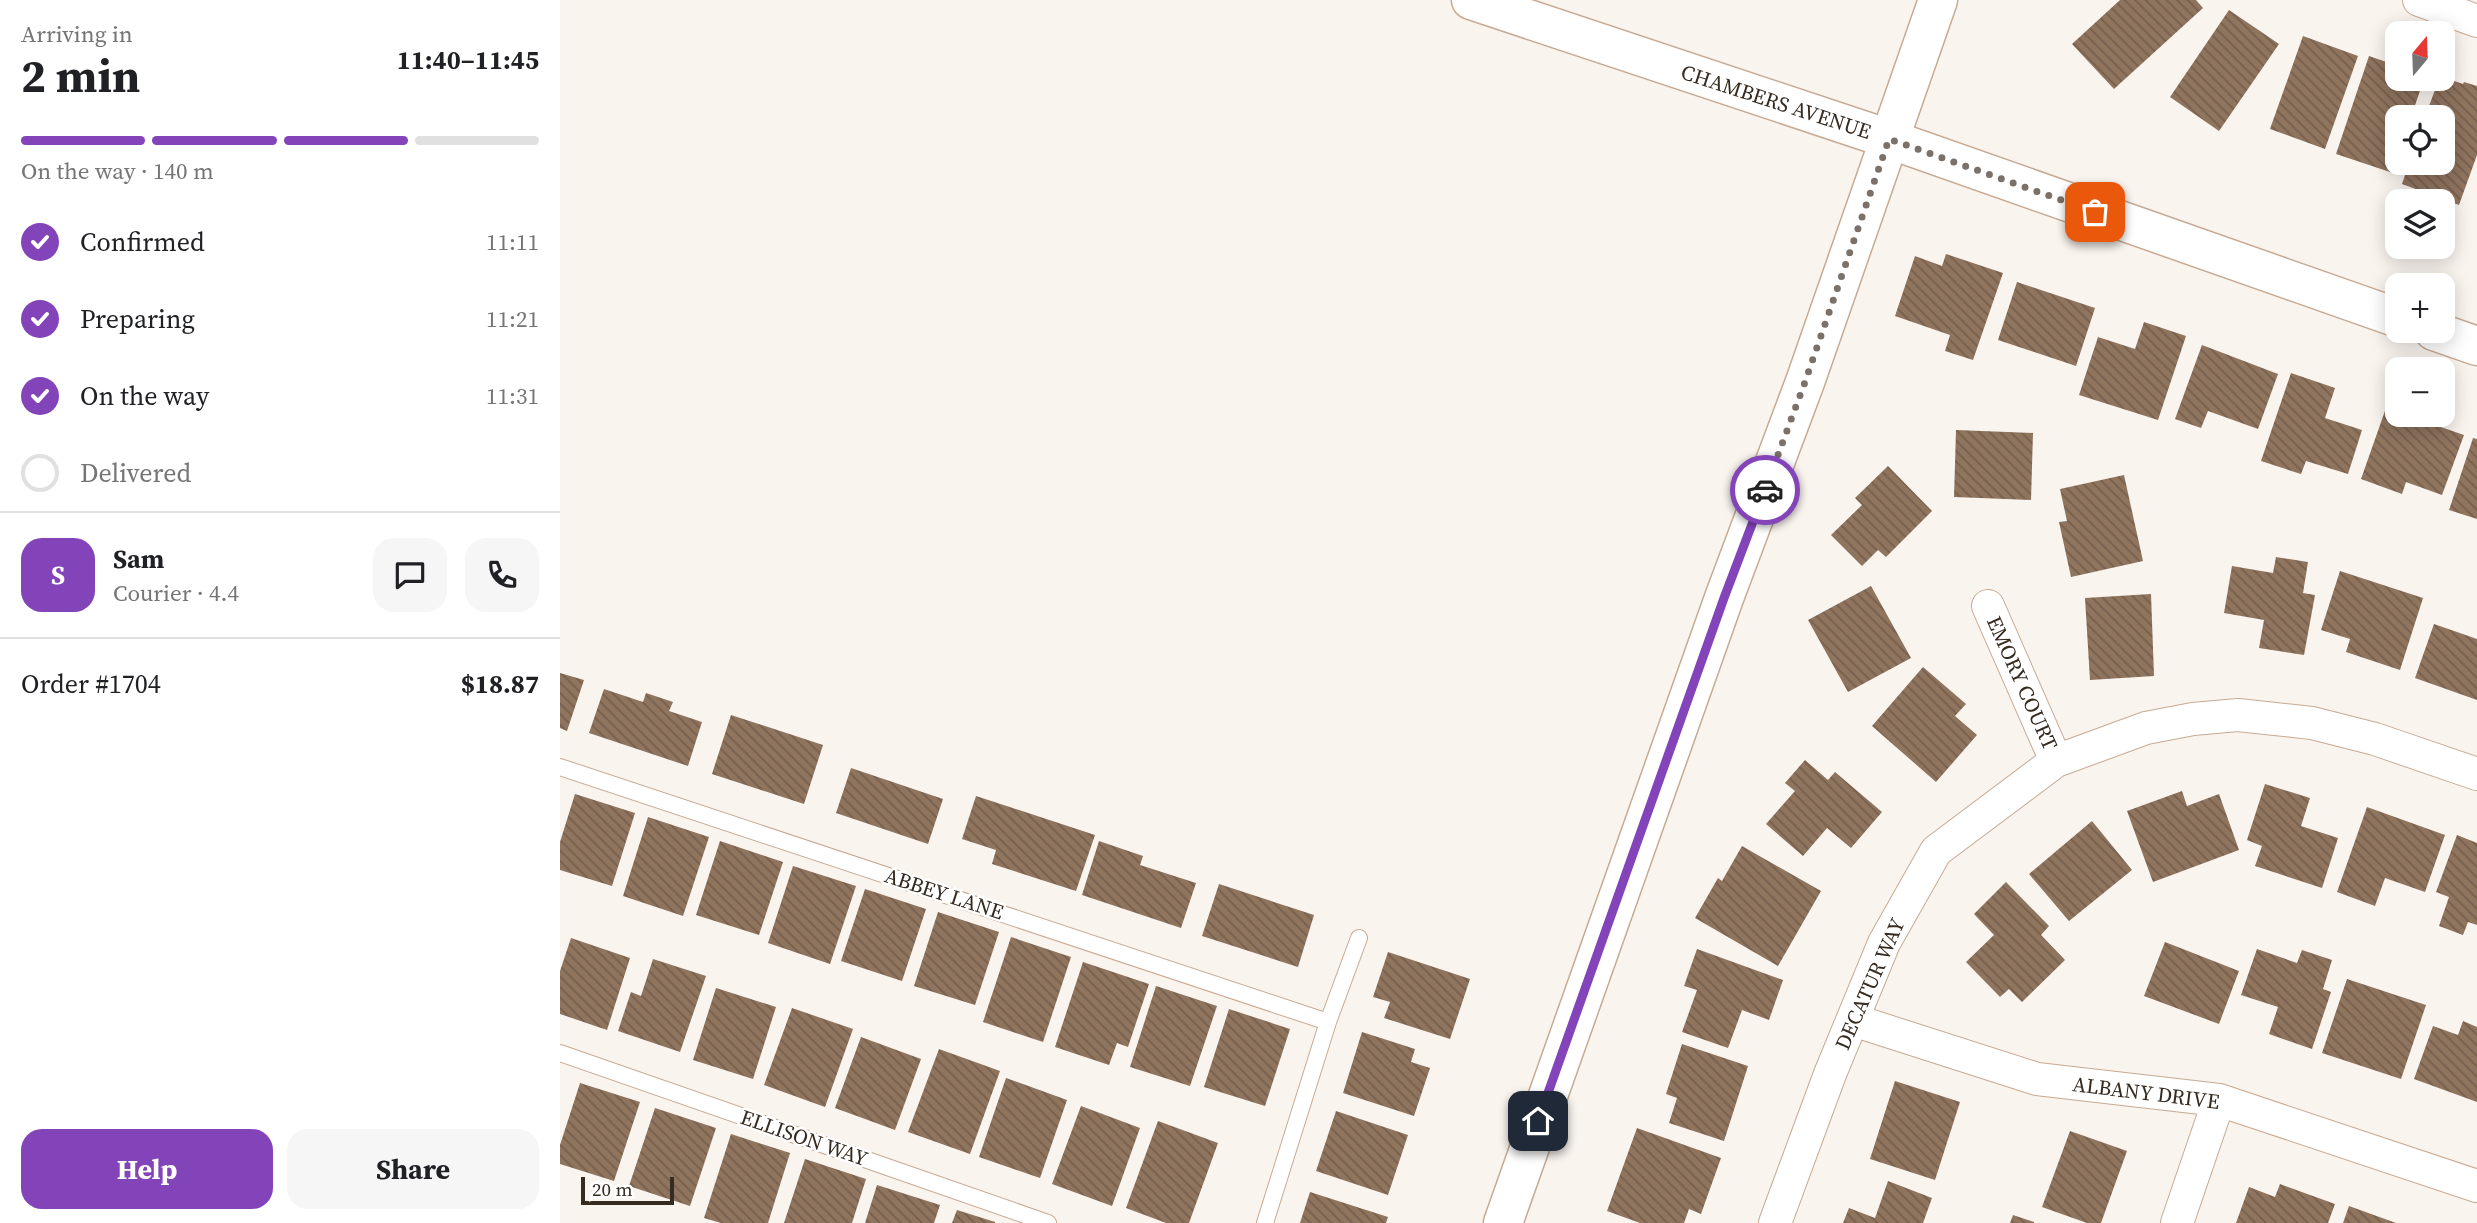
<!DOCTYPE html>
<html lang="en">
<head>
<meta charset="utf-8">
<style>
  body { margin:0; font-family:"Source Serif 4",serif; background:#f6f6f6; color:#202124; height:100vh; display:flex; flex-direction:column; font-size:26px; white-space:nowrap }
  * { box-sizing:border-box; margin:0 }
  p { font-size:23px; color:#757577 }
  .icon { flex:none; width:38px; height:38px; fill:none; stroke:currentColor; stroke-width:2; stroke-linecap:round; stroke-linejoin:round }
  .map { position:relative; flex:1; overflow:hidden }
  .panel { display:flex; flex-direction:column; background:#fff; width:560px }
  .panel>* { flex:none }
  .needle { width:46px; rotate:19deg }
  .controls { position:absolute; left:1825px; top:21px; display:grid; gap:14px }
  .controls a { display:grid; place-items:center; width:70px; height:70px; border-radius:14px; background:#fff; box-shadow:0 4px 18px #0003; font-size:35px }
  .scale { position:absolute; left:21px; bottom:18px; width:93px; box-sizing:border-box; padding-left:7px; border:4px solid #362b21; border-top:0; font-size:19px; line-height:24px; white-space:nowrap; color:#362b21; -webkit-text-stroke:5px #fff; paint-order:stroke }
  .pin { position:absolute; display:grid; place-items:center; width:60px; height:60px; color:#fff; margin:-30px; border-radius:14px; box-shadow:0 4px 10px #0006 }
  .courier { position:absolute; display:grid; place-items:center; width:70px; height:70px; margin:-35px; border:5px solid #8344b9; border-radius:50%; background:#fff; color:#222; box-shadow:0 2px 9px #0007 }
  .overview em { font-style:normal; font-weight:700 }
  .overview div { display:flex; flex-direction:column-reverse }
  .overview { display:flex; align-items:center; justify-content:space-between; height:119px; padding:0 21px }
  h1 { font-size:46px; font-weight:700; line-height:52px }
  .bar { display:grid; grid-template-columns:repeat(4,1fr); gap:10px 7px; align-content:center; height:84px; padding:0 21px }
  .bar i { height:9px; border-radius:5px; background:#e0e0e0 }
  .bar .selected { background:#8344b9 }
  .bar p { grid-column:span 4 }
  .line { display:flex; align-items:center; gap:18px; padding:0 21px; border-top:2px solid #e0e0e0 }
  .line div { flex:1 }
  .round { display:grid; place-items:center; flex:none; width:74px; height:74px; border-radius:21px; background:#f6f6f6 }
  ol { padding:0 21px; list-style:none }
  li { display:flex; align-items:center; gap:21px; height:77px }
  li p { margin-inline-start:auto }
  li .icon { padding:7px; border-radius:50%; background:#8344b9; color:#fff; stroke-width:4 }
  li:last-child { color:#757577 }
  li i { width:38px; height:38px; border:4px solid #e0e0e0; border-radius:50% }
  .action { display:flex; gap:14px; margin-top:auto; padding:14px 21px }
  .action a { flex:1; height:80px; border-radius:21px; background:#8344b9; color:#fff; font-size:28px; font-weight:700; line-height:80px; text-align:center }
  .action a+a { background:#f6f6f6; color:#202124 }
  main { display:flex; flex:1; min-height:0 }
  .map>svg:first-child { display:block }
  .building { fill:url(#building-back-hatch) }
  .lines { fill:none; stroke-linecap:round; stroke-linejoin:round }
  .service-casing { stroke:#c7aa93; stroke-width:18 }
  .minor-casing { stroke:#c7aa93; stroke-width:34 }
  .tertiary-casing { stroke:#c7aa93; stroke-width:41 }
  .secondary-casing { stroke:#c7aa93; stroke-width:41 }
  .service { stroke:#fff; stroke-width:16 }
  .minor { stroke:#fff; stroke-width:32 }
  .tertiary { stroke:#fff; stroke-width:38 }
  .secondary { stroke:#fff; stroke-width:38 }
  .done { stroke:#7b7169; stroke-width:7; stroke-dasharray:0 12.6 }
  .route { stroke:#8344b9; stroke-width:9 }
  .labels { text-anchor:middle; stroke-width:5; stroke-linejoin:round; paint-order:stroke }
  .street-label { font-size:21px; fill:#362b21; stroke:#fff }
</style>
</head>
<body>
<main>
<section class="panel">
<div class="overview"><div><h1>2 min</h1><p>Arriving in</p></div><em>11:40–11:45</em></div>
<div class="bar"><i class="selected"></i><i class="selected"></i><i class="selected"></i><i></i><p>On the way · 140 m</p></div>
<ol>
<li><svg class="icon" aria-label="check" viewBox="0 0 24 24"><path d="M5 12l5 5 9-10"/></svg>Confirmed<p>11:11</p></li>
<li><svg class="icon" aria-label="check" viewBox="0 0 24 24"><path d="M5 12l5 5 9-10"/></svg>Preparing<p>11:21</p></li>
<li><svg class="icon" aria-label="check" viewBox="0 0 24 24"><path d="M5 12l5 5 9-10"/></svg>On the way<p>11:31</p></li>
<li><i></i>Delivered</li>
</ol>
<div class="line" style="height:126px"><b class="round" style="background:#8344b9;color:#fff">S</b><div><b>Sam</b><p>Courier · 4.4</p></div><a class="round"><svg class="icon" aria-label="chat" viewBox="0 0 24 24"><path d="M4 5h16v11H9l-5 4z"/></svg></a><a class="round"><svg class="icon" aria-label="phone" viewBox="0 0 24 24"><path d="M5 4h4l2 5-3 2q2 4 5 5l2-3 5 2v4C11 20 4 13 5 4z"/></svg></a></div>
<div class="line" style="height:91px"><div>Order #1704</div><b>$18.87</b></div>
<div class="action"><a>Help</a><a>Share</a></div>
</section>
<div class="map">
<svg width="1917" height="1223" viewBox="0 0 1917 1223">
  <defs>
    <pattern id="building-back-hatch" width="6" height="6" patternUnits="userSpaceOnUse" patternTransform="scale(1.75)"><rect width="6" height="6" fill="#8f745e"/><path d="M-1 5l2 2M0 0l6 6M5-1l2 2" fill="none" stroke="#765f4d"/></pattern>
  </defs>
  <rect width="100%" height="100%" fill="#faf4ef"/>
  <path class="building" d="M1560 0H1636L1643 8 1554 89 1512 44Z
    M1669 10 1719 44 1659 131 1610 97Z
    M1743 36 1798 56 1765 149 1710 129Z
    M1809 56 1838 66V79H1864L1851 117H1838V160L1833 173 1776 154Z
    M1883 77 1903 84 1904 82 1917 86V155L1899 205 1842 184 1849 163H1883V117H1865L1879 79Z
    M1386 254 1443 273 1413 360 1385 351 1390 335 1335 316 1355 256 1382 266Z
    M1457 282 1535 308 1516 366 1438 340Z
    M1584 322 1626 336 1598 420 1519 395 1538 337 1575 349Z
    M1642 345 1718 374 1698 429 1648 411 1641 428 1615 419Z
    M1731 373 1775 388 1765 418 1802 430 1788 474 1746 461 1741 474 1701 461Z
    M1826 408 1838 412V415H1846L1904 435 1882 495 1846 482 1842 494 1801 479Z
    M1396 430 1473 433 1471 500 1394 497Z
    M1913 438 1917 439V519L1889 510Z
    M1328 466 1372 511 1326 557 1318 550 1302 566 1271 535 1302 505 1295 498Z
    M1564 475 1583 561 1511 577 1499 522 1507 521 1500 489Z
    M1716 557 1748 562 1743 593 1755 595 1744 655 1699 648 1704 620 1664 613 1672 566 1713 573Z
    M1780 571 1863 598 1840 670 1786 652 1790 639 1761 630Z
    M1311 586 1351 658 1288 692 1248 620Z
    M1591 594 1594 676 1530 680 1525 598Z
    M1874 624 1917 639V700L1855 678Z
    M1363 667 1406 704 1395 716 1417 735 1376 782 1312 726Z
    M0 673 24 680 7 731 0 728Z
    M44 689 83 702 86 693 113 702 109 711 142 722 128 766 29 733Z
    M171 715 263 745 244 804 152 774Z
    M1245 760 1268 780 1275 772 1322 812 1291 848 1267 828 1243 856 1206 824 1235 791 1225 783Z
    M291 768 383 799 368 844 276 813Z
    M1705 784 1750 798 1741 826 1778 838 1762 888 1695 866 1702 846 1687 840Z
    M1622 791 1627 806 1659 794 1679 850 1593 882 1567 811Z
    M15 794 75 813 52 886 0 870V842Z
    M416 796 535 835 516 891 432 864 436 850 402 839Z
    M1807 807 1885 835 1865 892 1825 878 1815 906 1777 892Z
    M88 817 149 837 123 916 63 896Z
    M1532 821 1572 870 1509 921 1469 874Z
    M1897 835 1917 843V925L1908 922 1903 935 1879 926 1889 897 1876 892Z
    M160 841 223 862 199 935 136 915Z
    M539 841 583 856 580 865 636 883 621 928 522 895Z
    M1182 846 1261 891 1218 966 1135 918 1158 878 1162 881Z
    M233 866 296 886 270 964 208 943Z
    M1446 882 1489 926 1481 935 1505 960 1462 1002 1449 989 1440 997 1406 962 1434 935 1414 914Z
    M659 884 754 915 738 967 642 936Z
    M305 889 366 909 342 981 281 961Z
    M378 912 439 932 415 1005 354 986Z
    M451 937 511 957 483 1042 423 1022Z
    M11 938 70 958 47 1030 0 1014V971Z
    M1605 942 1679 971 1659 1024 1584 996Z
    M1137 949 1223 980 1209 1020 1182 1010 1168 1048 1122 1032 1137 990 1124 986Z
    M1697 949 1737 963 1742 950 1772 960 1763 989 1771 992 1752 1049 1709 1034 1718 1007 1681 995Z
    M828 952 910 979 890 1039 824 1018 830 1002 813 997Z
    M93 959 146 976 120 1052 58 1031 71 992 81 996Z
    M523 962 589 984 568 1047 557 1043 549 1065 495 1047Z
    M1787 979 1866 1005 1841 1079 1762 1053Z
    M596 986 657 1006 630 1086 570 1067Z
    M156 988 216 1007 193 1079 133 1060Z
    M232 1008 293 1029 265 1107 204 1085Z
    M669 1009 730 1029 705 1106 644 1087Z
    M1903 1021 1917 1027V1102L1854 1079 1873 1026 1898 1035Z
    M802 1032 855 1049 851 1062 870 1068 854 1116 783 1093Z
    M301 1037 361 1059 335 1130 275 1108Z
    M1122 1044 1188 1066 1164 1141 1109 1123 1117 1098 1106 1094Z
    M379 1049 440 1071 410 1154 348 1132Z
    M446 1078 507 1100 480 1178 419 1157Z
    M1335 1081 1400 1102 1375 1180 1310 1159Z
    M20 1083 80 1102 54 1181 0 1164V1145Z
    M521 1106 580 1128 552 1206 492 1184Z
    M95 1108 156 1128 130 1206 69 1186Z
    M776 1111 848 1135 828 1195 756 1171Z
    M598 1121 658 1143 629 1223H606L566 1208Z
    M1077 1128 1161 1158 1141 1214 1129 1209 1124 1223H1080L1047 1211Z
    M1510 1131 1567 1151 1541 1223H1527L1482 1207Z
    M171 1134 230 1153 208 1223H161L144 1218Z
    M245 1159 306 1179 292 1223H224Z
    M1328 1181 1372 1198 1363 1223H1283L1289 1208 1315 1218Z
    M1720 1184 1775 1204 1768 1223H1676L1689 1187 1715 1197Z
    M317 1185 380 1205 374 1223H305Z
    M750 1192 828 1217 826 1223H740Z
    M1789 1206 1836 1223H1783Z
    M397 1210 435 1222V1223H392Z
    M1453 1215 1474 1222V1223H1450Z"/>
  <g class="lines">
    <defs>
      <path id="service" d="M0 767 768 1022
        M0 1053 488 1223
        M705 1223 768 1022 799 938"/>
      <path id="minor" d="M1859 0 1917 21
        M1428 606 1496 761
        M1293 1020 1477 1079 1659 1100 1917 1186
        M1215 1223 1270 1074 1324 943 1376 851 1496 761 1586 728 1633 719 1678 715 1752 723 1815 739 1917 774
        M1617 1223 1659 1100"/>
      <path id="tertiary" d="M911 0 1329 139 1838 318
        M1874 331 1917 346"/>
      <path id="secondary" d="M943 1223 1164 598 1245 382 1378 0"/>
    </defs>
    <use href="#service" class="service-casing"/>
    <use href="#minor" class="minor-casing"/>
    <use href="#tertiary" class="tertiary-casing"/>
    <use href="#secondary" class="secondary-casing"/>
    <use href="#service" class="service"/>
    <use href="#minor" class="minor"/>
    <use href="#tertiary" class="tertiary"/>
    <use href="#secondary" class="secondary"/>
  </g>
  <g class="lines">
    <path class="done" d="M1205 490 1245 382 1329 139 1535 212"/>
    <path class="route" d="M978 1121 1164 598 1205 490"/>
  </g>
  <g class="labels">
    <g class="street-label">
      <text transform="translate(1216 102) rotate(18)" y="7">CHAMBERS AVENUE</text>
      <text transform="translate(1462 683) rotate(66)" y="7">EMORY COURT</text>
      <text transform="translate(384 894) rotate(18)" y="7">ABBEY LANE</text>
      <text transform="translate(1310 984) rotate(-66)" y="7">DECATUR WAY</text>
      <text transform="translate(1586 1093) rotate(7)" y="7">ALBANY DRIVE</text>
      <text transform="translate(244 1138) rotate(19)" y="7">ELLISON WAY</text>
    </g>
  </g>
</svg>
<div class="controls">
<a><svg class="needle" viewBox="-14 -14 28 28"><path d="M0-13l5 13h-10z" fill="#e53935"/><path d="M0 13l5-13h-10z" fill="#757577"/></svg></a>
<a><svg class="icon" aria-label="locate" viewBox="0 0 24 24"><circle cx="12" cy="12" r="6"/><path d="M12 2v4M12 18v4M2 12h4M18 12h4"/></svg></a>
<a><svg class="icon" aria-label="layers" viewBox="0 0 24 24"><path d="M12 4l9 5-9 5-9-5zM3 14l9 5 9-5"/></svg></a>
<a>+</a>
<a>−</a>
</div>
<div class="scale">20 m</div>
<div class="pin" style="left:1535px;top:212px;background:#ea580c"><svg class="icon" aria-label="bag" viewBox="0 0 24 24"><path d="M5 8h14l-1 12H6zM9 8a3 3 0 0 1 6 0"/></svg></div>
<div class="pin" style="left:978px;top:1121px;background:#1f2937"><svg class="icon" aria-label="home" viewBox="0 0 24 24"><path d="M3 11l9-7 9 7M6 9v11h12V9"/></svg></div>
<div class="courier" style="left:1205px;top:490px"><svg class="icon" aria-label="car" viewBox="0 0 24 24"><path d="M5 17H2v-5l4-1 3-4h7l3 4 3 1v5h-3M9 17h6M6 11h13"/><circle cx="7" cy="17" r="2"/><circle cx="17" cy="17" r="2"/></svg></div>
</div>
</main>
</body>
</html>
